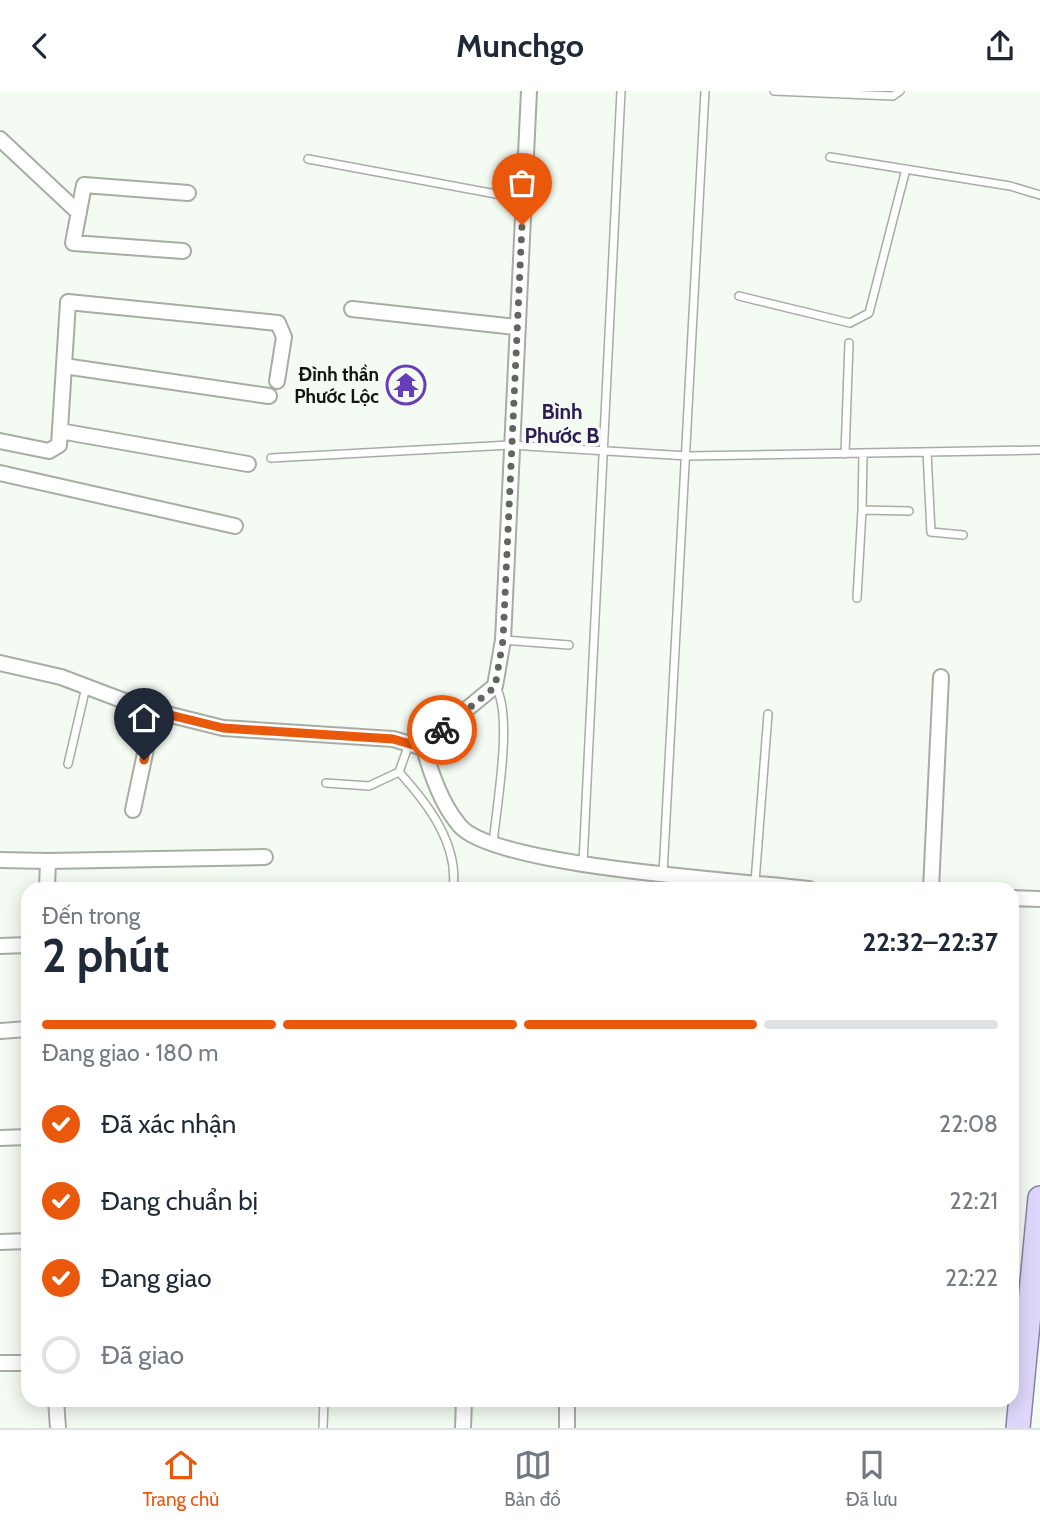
<!DOCTYPE html>
<html lang="vi">
<head>
<meta charset="utf-8">
<style>
  body { margin:0; font-family:Cabin,sans-serif; background:#f6f6f7; color:#1f2937; height:100vh; display:flex; flex-direction:column; font-size:26px; white-space:nowrap }
  * { box-sizing:border-box; margin:0 }
  p { font-size:23px; color:#747a83 }
  .icon { flex:none; width:38px; height:38px; fill:none; stroke:currentColor; stroke-width:2; stroke-linecap:round; stroke-linejoin:round }
  .map { position:relative; flex:1; overflow:hidden }
  .details { position:absolute; left:21px; top:791px; width:998px; height:525px; display:flex; flex-direction:column; background:#fff; border-radius:21px; box-shadow:0 4px 18px #0003 }
  .details>* { flex:none }
  .pin { position:absolute; display:grid; place-items:center; width:60px; height:60px; color:#fff; margin:-72px -30px; border-radius:50% 50% 50% 0; rotate:-45deg; box-shadow:0 0 7px #0007 }
  .pin .icon { rotate:45deg }
  .courier { position:absolute; display:grid; place-items:center; width:70px; height:70px; margin:-35px; border:5px solid #ea580c; border-radius:50%; background:#fff; color:#222; box-shadow:0 2px 9px #0007 }
  .headline em { font-style:normal; font-weight:700 }
  .headline div { display:flex; flex-direction:column-reverse }
  .headline { display:flex; align-items:center; justify-content:space-between; height:119px; padding:0 21px }
  h1 { font-size:46px; font-weight:700; line-height:52px }
  .bar { display:grid; grid-template-columns:repeat(4,1fr); gap:10px 7px; align-content:center; height:84px; padding:0 21px }
  .bar i { height:9px; border-radius:5px; background:#e0e1e3 }
  .bar .active { background:#ea580c }
  .bar p { grid-column:span 4 }
  ol { padding:0 21px; list-style:none }
  li { display:flex; align-items:center; gap:21px; height:77px }
  li p { margin-inline-start:auto }
  li .icon { padding:7px; border-radius:50%; background:#ea580c; color:#fff; stroke-width:4 }
  li:last-child { color:#747a83 }
  li i { width:38px; height:38px; border:4px solid #e0e1e3; border-radius:50% }
  header { display:flex; justify-content:space-between; align-items:center; height:91px; padding:0 21px; background:#fff; font-size:32px; font-weight:700 }
  .menu { display:flex; justify-content:space-around; align-items:center; height:98px; border-top:2px solid #e0e1e3; background:#fff; font-size:19px; color:#747a83 }
  .menu a { display:grid; justify-items:center; gap:4px }
  .menu .active { color:#ea580c }
  .map>svg:first-child { display:block }
  .building { fill:#afe39f; stroke:#81877f; stroke-width:2 }
  .lines { fill:none; stroke-linecap:round; stroke-linejoin:round }
  .service-casing { stroke:#a7ada5; stroke-width:10 }
  .minor-casing { stroke:#a7ada5; stroke-width:18 }
  .primary-casing { stroke:#8982a8; stroke-width:26 }
  .service { stroke:#fff; stroke-width:7 }
  .minor { stroke:#fff; stroke-width:14 }
  .primary { stroke:#dfd7fb; stroke-width:23 }
  .done { stroke:#626660; stroke-width:7; stroke-dasharray:0 12.6 }
  .route { stroke:#ea580c; stroke-width:9 }
  .labels { text-anchor:middle; stroke-width:7; stroke-linejoin:round; paint-order:stroke }
  .poi-label { font-size:19px; font-weight:bold; fill:#131512; stroke:#f4fbf2; text-anchor:end }
  .neighbourhood-label { font-size:21px; font-weight:bold; fill:#2e1b55; stroke:#f4fbf2 }
</style>
</head>
<body>
<header><svg class="icon" aria-label="back" viewBox="0 0 24 24"><path d="M15 5l-7 7 7 7"/></svg>Munchgo<svg class="icon" aria-label="share" viewBox="0 0 24 24"><path d="M12 15V3M7 8l5-5 5 5M5 13v7h14v-7"/></svg></header>
<div class="map">
<svg width="1040" height="1337" viewBox="0 0 1040 1337">
  <rect width="100%" height="100%" fill="#f4fbf2"/>
  <path class="building" d="M410 284 417 292 401 304 395 296Z"/>
  <g class="lines">
    <defs>
      <path id="service" d="M774 0 893 5 900 0
        M830 66 1010 95 1040 104
        M308 68 523 108
        M739 205 850 232 869 222 906 78
        M927 361 931 441 963 444
        M845 363 849 252
        M863 363 862 419 909 420
        M271 367 510 354 688 365 1040 359
        M857 507 862 419
        M503 549 569 554
        M409 653 399 681C428 713 459 753 453 798
        M68 673 86 596
        M326 692 369 695 399 681
        M493 753C496 718 514 622 495 595
        M583 772 621 0
        M663 783 705 0
        M755 791 768 623
        M323 1337 324 1309"/>
      <path id="minor" d="M529 0 503 549 495 595 428 650 424 657C431 683 442 714 460 735 496 776 745 790 809 798
        M0 48 79 122
        M183 160 73 152 84 94 188 102
        M352 218 516 236
        M64 275 269 305
        M60 340 248 373
        M0 350 49 360 59 354 68 211 278 232 284 246 277 290
        M0 382 235 435
        M0 572 61 586 143 617 223 637 393 648 424 657
        M133 719 154 620
        M0 769 48 770 47 798
        M48 770 265 766
        M931 798 941 586
        M1012 807 1040 808
        M0 855 28 854
        M0 940 28 938
        M0 1047 28 1046
        M0 1151 28 1150
        M0 1272H28
        M56 1309 58 1337
        M463 1337 464 1309
        M567 1337V1309"/>
      <path id="primary" d="M1018 1337 1040 1107"/>
    </defs>
    <use href="#service" class="service-casing"/>
    <use href="#minor" class="minor-casing"/>
    <use href="#primary" class="primary-casing"/>
    <use href="#service" class="service"/>
    <use href="#minor" class="minor"/>
    <use href="#primary" class="primary"/>
  </g>
  <g class="lines">
    <path class="done" d="M442 639 495 596 503 549 522 134"/>
    <path class="route" d="M144 669 154 620 223 637 393 648 424 657 442 639"/>
  </g>
  <defs>
    <symbol id="temple-ring" viewBox="-11 -11 22 22"><circle r="9.5" fill="#f4fbf2" stroke="#663eb7" stroke-width="1.5"/><path d="M0-6L5-2H3V0L6.5 2.5H4V6H1.5V3h-3V6H-4V2.5H-6.5L-3 0V-2H-5Z" fill="#663eb7"/></symbol>
  </defs>
  <g fill-rule="evenodd">
    <use href="#temple-ring" x="384" y="272" width="44" height="44"/>
  </g>
  <g class="labels">
    <g class="poi-label">
      <text x="379" y="290">Đình thần<tspan x="379" dy="22">Phước Lộc</tspan></text>
    </g>
    <g class="neighbourhood-label">
      <text x="562" y="328">Bình<tspan x="562" dy="24">Phước B</tspan></text>
    </g>
  </g>
</svg>
<div class="pin" style="left:522px;top:134px;background:#ea580c"><svg class="icon" aria-label="bag" viewBox="0 0 24 24"><path d="M5 8h14l-1 12H6zM9 8a3 3 0 0 1 6 0"/></svg></div>
<div class="pin" style="left:144px;top:669px;background:#1f2937"><svg class="icon" aria-label="home" viewBox="0 0 24 24"><path d="M3 11l9-7 9 7M6 9v11h12V9"/></svg></div>
<div class="courier" style="left:442px;top:639px"><svg class="icon" aria-label="bike" viewBox="0 0 24 24"><circle cx="6" cy="16" r="4"/><circle cx="18" cy="16" r="4"/><path d="M6 16l4-8h5l3 8M10 8l3 8H6M13 5h3"/></svg></div>
<section class="details">
<div class="headline"><div><h1>2 phút</h1><p>Đến trong</p></div><em>22:32–22:37</em></div>
<div class="bar"><i class="active"></i><i class="active"></i><i class="active"></i><i></i><p>Đang giao · 180 m</p></div>
<ol>
<li><svg class="icon" aria-label="check" viewBox="0 0 24 24"><path d="M5 12l5 5 9-10"/></svg>Đã xác nhận<p>22:08</p></li>
<li><svg class="icon" aria-label="check" viewBox="0 0 24 24"><path d="M5 12l5 5 9-10"/></svg>Đang chuẩn bị<p>22:21</p></li>
<li><svg class="icon" aria-label="check" viewBox="0 0 24 24"><path d="M5 12l5 5 9-10"/></svg>Đang giao<p>22:22</p></li>
<li><i></i>Đã giao</li>
</ol>
</section>
</div>
<nav class="menu">
<a class="active"><svg class="icon" aria-label="home" viewBox="0 0 24 24"><path d="M3 11l9-7 9 7M6 9v11h12V9"/></svg>Trang chủ</a>
<a><svg class="icon" aria-label="map" viewBox="0 0 24 24"><path d="M3 6l6-2 6 2 6-2v14l-6 2-6-2-6 2zM9 4v14M15 6v14"/></svg>Bản đồ</a>
<a><svg class="icon" aria-label="saved" viewBox="0 0 24 24"><path d="M7 4h10v16l-5-4-5 4z"/></svg>Đã lưu</a>
</nav>
</body>
</html>
